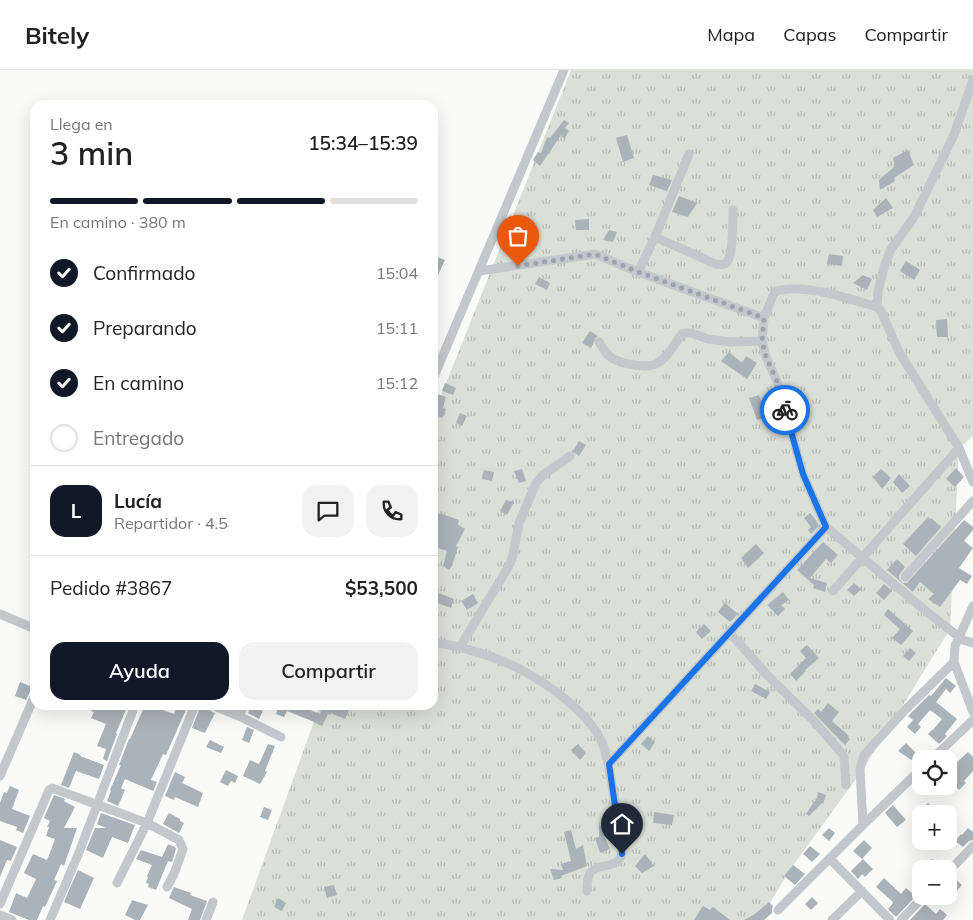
<!DOCTYPE html>
<html lang="es">
<head>
<meta charset="utf-8">
<style>
  body { margin:0; font-family:Mulish,sans-serif; background:#f2f2f2; color:#222; height:100vh; display:flex; flex-direction:column; font-size:19px; white-space:nowrap }
  * { box-sizing:border-box; margin:0 }
  p { font-size:16px; color:#767676 }
  .icon { flex:none; width:28px; height:28px; fill:none; stroke:currentColor; stroke-width:2; stroke-linecap:round; stroke-linejoin:round }
  .map { position:relative; flex:1; overflow:hidden }
  .sheet { position:absolute; left:30px; top:30px; width:408px; height:610px; display:flex; flex-direction:column; background:#fff; border-radius:15px; box-shadow:0 5px 20px #0002 }
  .sheet>* { flex:none }
  .controls { position:absolute; left:912px; top:680px; display:grid; gap:10px }
  .controls a { display:grid; place-items:center; width:45px; height:45px; border-radius:10px; background:#fff; box-shadow:0 5px 20px #0002; font-size:25px }
  .pin { position:absolute; display:grid; place-items:center; width:42px; height:42px; color:#fff; margin:-51px -21px; border-radius:50% 50% 50% 0; rotate:-45deg; box-shadow:0 0 5px #0007 }
  .pin .icon { rotate:45deg }
  .courier { position:absolute; display:grid; place-items:center; width:50px; height:50px; margin:-25px; border:4px solid #1a73e8; border-radius:50%; background:#fff; color:#222; box-shadow:0 1px 6px #0007 }
  .overview em { font-style:normal; font-weight:600 }
  .overview div { display:flex; flex-direction:column-reverse }
  .overview { display:flex; align-items:center; justify-content:space-between; height:85px; padding:0 20px }
  h1 { font-size:32px; font-weight:600; line-height:38px }
  .bar { display:grid; grid-template-columns:repeat(4,1fr); gap:8px 5px; align-content:center; height:60px; padding:0 20px }
  .bar i { height:6px; border-radius:4px; background:#e0e0e0 }
  .bar .active { background:#111827 }
  .bar p { grid-column:span 4 }
  .line { display:flex; align-items:center; gap:12px; padding:0 20px; border-top:1px solid #e0e0e0 }
  .line div { flex:1 }
  .round { display:grid; place-items:center; flex:none; width:52px; height:52px; border-radius:15px; background:#f2f2f2 }
  ol { padding:0 20px; list-style:none }
  li { display:flex; align-items:center; gap:15px; height:55px }
  li p { margin-inline-start:auto }
  li .icon { padding:5px; border-radius:50%; background:#111827; color:#fff; stroke-width:4 }
  li:last-child { color:#767676 }
  li i { width:28px; height:28px; border:2px solid #e0e0e0; border-radius:50% }
  .cta { display:flex; gap:10px; margin-top:auto; padding:10px 20px }
  .cta a { flex:1; height:58px; border-radius:15px; background:#111827; color:#fff; font-size:20px; font-weight:600; line-height:58px; text-align:center }
  .cta a+a { background:#f2f2f2; color:#222 }
  header { display:flex; align-items:center; gap:30px; box-sizing:border-box; height:70px; padding:0 25px; background:#fff; border-bottom:1px solid #e0e0e0 }
  header strong { font-size:24px }
  nav { display:flex; gap:28px; margin-inline-start:auto; font-size:18px }
  .map>svg:first-child { display:block }
  .grass { fill:url(#grass-tufts) }
  .building { fill:#aab3b9 }
  .lines { fill:none; stroke-linecap:round; stroke-linejoin:round }
  .street { stroke:#c3c8cc; stroke-width:9 }
  .done { stroke:#99a4ac; stroke-width:5; stroke-dasharray:0 9 }
  .route { stroke:#1a73e8; stroke-width:6 }
</style>
</head>
<body>
<header>
<strong>Bitely</strong>
<nav><a>Mapa</a><a>Capas</a><a>Compartir</a></nav>
</header>
<div class="map">
<svg width="973" height="850" viewBox="0 0 973 850">
  <defs>
    <pattern id="grass-tufts" width="24" height="20" patternUnits="userSpaceOnUse" patternTransform="scale(1.25)"><rect width="24" height="20" fill="#dadfd7"/><path d="M3 7l-1-3M5 7V3M7 7l1-3M15 17l-1-3M17 17v-4M19 17l1-3" fill="none" stroke="#b4b9b4"/></pattern>
  </defs>
  <rect width="100%" height="100%" fill="#fafaf8"/>
  <path class="grass" d="M571 0H973V366L959 378 950 559 864 698 789 801 760 850H242L320 635H432L433 346Z"/>
  <path class="building" d="M564 50 569 53 565 58 569 61 564 69 561 65 540 96 533 90 538 82 541 83 547 67 550 68Z
    M627 65 634 88 623 92 616 68Z
    M908 80 914 95 894 108 895 111 880 120 879 110 895 96 893 88Z
    M653 105 672 110 667 121 649 115Z
    M679 126 697 133 688 147 672 142Z
    M886 128 893 138 877 147 873 140Z
    M589 149V160H576L575 150Z
    M609 160 617 162 613 172 603 170Z
    M829 184 843 186 842 196 827 194Z
    M434 186 445 190 432 218V190Z
    M906 191 920 200 914 210 900 201Z
    M863 205 872 209 867 220 853 213Z
    M539 207 550 213 547 220 535 214Z
    M947 249 948 267H937L936 250Z
    M590 261 598 266 594 269 593 274 591 278 582 273Z
    M729 282 742 293 746 286 757 293 747 309 721 291Z
    M445 313 456 318 453 325 442 321Z
    M437 324 446 327 443 338 446 339 442 348 432 344V336Z
    M759 325 767 347 757 350 749 328Z
    M460 343 467 346 462 356 456 353Z
    M579 371 586 375 579 386 573 381Z
    M956 398 964 407 955 417 946 409Z
    M522 399 526 411 519 413 514 401Z
    M881 399 891 408 882 419 873 407Z
    M484 400 494 402 492 411 482 409Z
    M899 404 910 416 902 423 893 412Z
    M506 430 514 432 507 445 500 441Z
    M439 443 459 450 458 455 465 459 456 476 458 477 452 496 449 500 443 496 447 481 432 476V457L434 452 435 453Z
    M810 443 816 450 819 456 811 464 808 460 811 457 804 448Z
    M928 447 930 449 931 448 941 457 916 486 903 474Z
    M964 450 973 457V460L964 471 973 478 959 498 972 506 967 514 960 510 940 537 928 529 934 524 920 512 913 522 887 500 897 489 905 497 899 505V509L903 513H907Z
    M823 472 838 485 831 493 826 489 810 508 827 513 825 522 813 518 814 515 797 500Z
    M756 474 764 483 748 498 741 488Z
    M854 513 861 519 854 526 847 520Z
    M884 514 892 521 884 530 876 523Z
    M434 521 454 529 451 538 432 531V526Z
    M783 522 789 530 781 535 785 539 778 546 767 535Z
    M473 524 478 533 467 540 461 531Z
    M725 533 738 544 730 552 718 542Z
    M888 539 913 561 901 575 892 568 900 559 884 545Z
    M704 554 711 561 702 569 696 562Z
    M807 575 819 588 805 600 806 601 796 611 790 604 806 588 800 581Z
    M910 578 916 583 909 591 903 586Z
    M946 608 956 616 950 623 946 619 936 632 957 649 945 664 947 666 939 674 928 664 932 660H933L942 649 930 640 918 654 921 657 915 664 907 657 913 650 908 646 929 625 931 626Z
    M20 612 32 617 26 630 15 626Z
    M755 614 770 622 766 629 751 621Z
    M828 633 839 642 832 651 849 666 848 667 850 669 845 675 833 663 814 643 818 639 821 642Z
    M93 635H128L116 663 117 664 107 691 103 689 106 679 97 676 106 654 91 648 94 642 91 641Z
    M145 635H149L174 644 177 635H188L166 685 163 684 151 710 157 712 153 721 125 709 121 718 125 720 118 736 107 731 111 721 110 720 121 695H119L129 669H130Z
    M201 635H206L207 639 215 643 205 663 192 658Z
    M251 635 263 641 259 649 248 643Z
    M272 635H297L320 644 322 639 315 635H338L349 640 345 649 331 643 330 645 328 644 322 656 312 651 287 641 284 647 276 644 278 638Z
    M247 657 254 660 249 673 242 670Z
    M648 666 655 672 649 681 641 674Z
    M210 670 224 677 221 683 206 677Z
    M906 673 920 687 916 693 898 681Z
    M268 674 275 676 265 701 267 702 260 714 243 706 250 690 259 694Z
    M578 674 586 683 580 690 571 680Z
    M74 682 81 685 80 686 104 695 99 709 76 701 69 718 61 715Z
    M968 682 973 687V701L964 711 966 713 959 720 949 710V685L956 693Z
    M226 700 238 706 235 713 231 711 228 716 220 712Z
    M175 702 185 707 182 713 203 723 198 737 175 727 174 730 165 726Z
    M10 716 19 720 12 739 30 746 23 763 16 760 17 757 0 751V733L4 722 7 723Z
    M818 722 826 725 823 734 822 733 809 746 806 744 817 728Z
    M54 725 65 729 64 731 75 737 64 758H77L64 796 61 794 54 810 57 811 45 837 43 836 37 850H29L9 842 16 823 27 828 36 809 24 803 33 784 47 790 51 780 55 769 46 766 49 757H47L50 751 44 748Z
    M928 733 940 744H925L921 740Z
    M893 735 906 750 897 757 885 743Z
    M264 737 272 740 268 750 260 747Z
    M654 742 674 745 672 755 653 753Z
    M101 743 135 755 128 773 112 767 103 788 86 780 95 758H106L97 754Z
    M169 743 180 749V751L184 753 179 763 163 754Z
    M599 752 600 756 606 754 609 764 603 763 610 779 600 783 595 768 599 767Z
    M829 758 835 763 829 771 822 765Z
    M968 758 973 762V770L969 771 963 777 955 771 961 764 962 765Z
    M571 760 576 779 583 775 587 796 561 806 562 808 554 810 550 799 563 800 561 794 571 791 564 762Z
    M0 770 17 777 11 791 7 790 0 807Z
    M864 770 872 778 862 789 853 781Z
    M168 774 175 777 176 779 172 792 168 791 156 820 148 817 149 814 146 813 148 807 147 806 152 795 136 789 141 780 162 787Z
    M810 776 820 784 812 792 803 784Z
    M645 784 654 796 642 803 635 796Z
    M863 789 873 799 865 807 862 804 858 809 851 801Z
    M932 789 943 799H923Z
    M793 795 805 804 795 815 784 806Z
    M78 800 94 808 80 839 64 832Z
    M949 807H953L962 815 949 829Z
    M884 808 901 824 906 818 916 826 896 847 888 839 893 833 892 831 876 817Z
    M334 815 337 825 327 828 324 817Z
    M174 817 191 823 190 825 207 831 200 850H188L192 839 169 828Z
    M812 827 818 833 811 840 805 834Z
    M278 828 286 833 282 841 274 837Z
    M132 830 148 835 140 850H135L125 845Z
    M769 832 773 836 772 839V843L764 850H744L755 844Z
    M925 834 936 844 940 839 947 845 943 850H910Z
    M703 836 710 840 713 837 730 850H694Z"/>
  <g class="lines">
    <path class="street" d="M655 167 716 194C720 194 725 196 727 192 733 185 733 150 733 140
      M479 201 595 184 638 202 764 248
      M638 202 655 167 689 84
      M877 237 878 222 884 197 891 179 914 147 954 65 973 10
      M599 272C602 276 604 281 608 285 615 293 646 299 656 294 669 287 674 274 682 264L686 263H691L708 269 731 272 762 271
      M432 311 564 0
      M973 412 959 378 899 282 881 241 877 237C849 229 820 218 791 219 786 219 781 220 775 221L764 248 762 271 766 287 777 311 803 404 826 457 927 542 963 570 973 573
      M905 507 973 431
      M833 521 959 378
      M973 536 955 576 954 592 973 642
      M0 544 35 559
      M730 563 769 607 814 651 844 686 846 715
      M432 572C453 575 472 580 492 587 529 600 588 637 603 675 609 692 611 709 614 727 616 746 619 765 622 783 619 801 595 791 589 805 587 809 587 816 587 821
      M460 577 510 494 513 485 519 453 536 413 543 405 570 386
      M212 635 239 646 281 667
      M239 646 244 635
      M932 689 973 650
      M609 694 826 457
      M0 706 35 625
      M863 755 921 699
      M830 789 890 850
      M949 801 973 776
      M117 813 147 753 195 635
      M0 834 49 720 52 718 147 753 179 770 183 779 174 804 167 817
      M778 840 863 755 860 699 864 685 906 639 954 592
      M0 845 12 850
      M50 850 78 785 135 635
      M206 850 213 832
      M832 850 862 821
      M901 850 924 826"/>
  </g>
  <g class="lines">
    <path class="done" d="M518 196 595 184 638 202 764 248 762 271 766 287 777 311 785 340"/>
    <path class="route" d="M622 784 609 694 826 457 803 404 785 340"/>
  </g>
</svg>
<div class="controls">
<a><svg class="icon" aria-label="locate" viewBox="0 0 24 24"><circle cx="12" cy="12" r="6"/><path d="M12 2v4M12 18v4M2 12h4M18 12h4"/></svg></a>
<a>+</a>
<a>−</a>
</div>
<div class="pin" style="left:518px;top:196px;background:#ea580c"><svg class="icon" aria-label="bag" viewBox="0 0 24 24"><path d="M5 8h14l-1 12H6zM9 8a3 3 0 0 1 6 0"/></svg></div>
<div class="pin" style="left:622px;top:784px;background:#1f2937"><svg class="icon" aria-label="home" viewBox="0 0 24 24"><path d="M3 11l9-7 9 7M6 9v11h12V9"/></svg></div>
<div class="courier" style="left:785px;top:340px"><svg class="icon" aria-label="bike" viewBox="0 0 24 24"><circle cx="6" cy="16" r="4"/><circle cx="18" cy="16" r="4"/><path d="M6 16l4-8h5l3 8M10 8l3 8H6M13 5h3"/></svg></div>
<section class="sheet">
<div class="overview"><div><h1>3 min</h1><p>Llega en</p></div><em>15:34–15:39</em></div>
<div class="bar"><i class="active"></i><i class="active"></i><i class="active"></i><i></i><p>En camino · 380 m</p></div>
<ol>
<li><svg class="icon" aria-label="check" viewBox="0 0 24 24"><path d="M5 12l5 5 9-10"/></svg>Confirmado<p>15:04</p></li>
<li><svg class="icon" aria-label="check" viewBox="0 0 24 24"><path d="M5 12l5 5 9-10"/></svg>Preparando<p>15:11</p></li>
<li><svg class="icon" aria-label="check" viewBox="0 0 24 24"><path d="M5 12l5 5 9-10"/></svg>En camino<p>15:12</p></li>
<li><i></i>Entregado</li>
</ol>
<div class="line" style="height:90px"><b class="round" style="background:#111827;color:#fff">L</b><div><b>Lucía</b><p>Repartidor · 4.5</p></div><a class="round"><svg class="icon" aria-label="chat" viewBox="0 0 24 24"><path d="M4 5h16v11H9l-5 4z"/></svg></a><a class="round"><svg class="icon" aria-label="phone" viewBox="0 0 24 24"><path d="M5 4h4l2 5-3 2q2 4 5 5l2-3 5 2v4C11 20 4 13 5 4z"/></svg></a></div>
<div class="line" style="height:65px"><div>Pedido #3867</div><b>$53,500</b></div>
<div class="cta"><a>Ayuda</a><a>Compartir</a></div>
</section>
</div>
</body>
</html>
